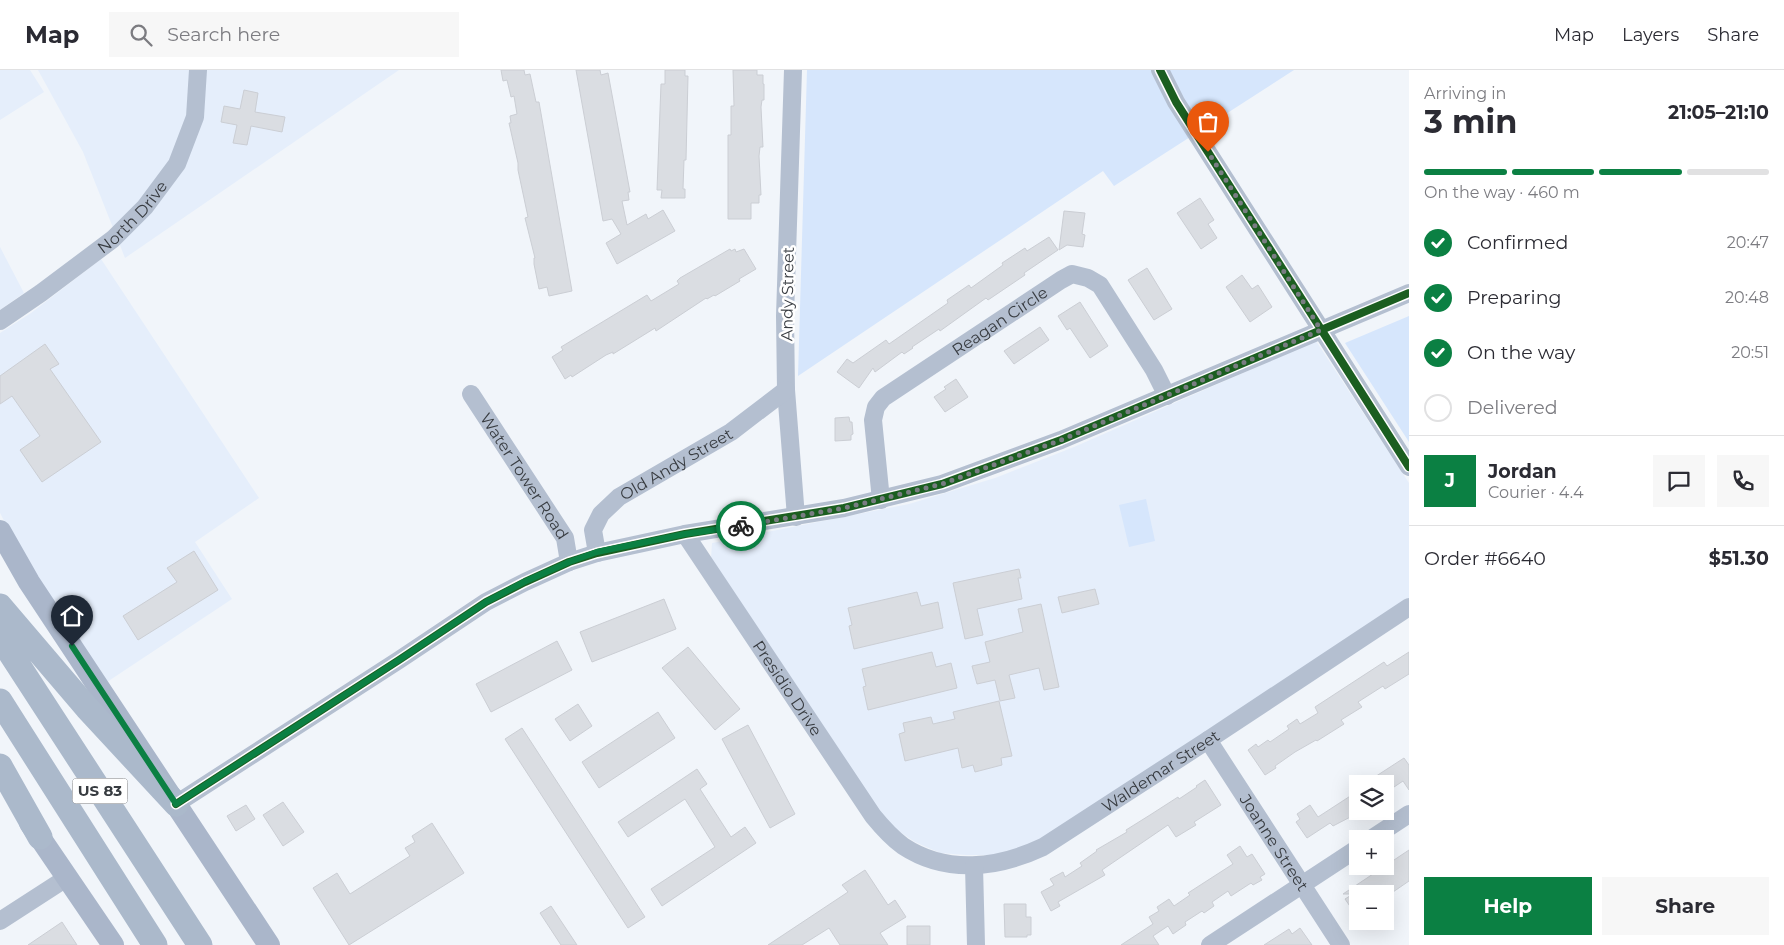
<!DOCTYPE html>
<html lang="en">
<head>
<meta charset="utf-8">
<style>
  body { margin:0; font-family:Montserrat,sans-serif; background:#f7f7f7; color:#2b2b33; height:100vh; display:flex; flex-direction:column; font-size:19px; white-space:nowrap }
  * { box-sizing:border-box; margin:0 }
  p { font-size:16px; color:#7c7c81 }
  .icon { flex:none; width:28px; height:28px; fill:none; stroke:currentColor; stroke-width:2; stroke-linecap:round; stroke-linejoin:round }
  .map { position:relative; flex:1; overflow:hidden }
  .details { display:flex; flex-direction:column; background:#fff; width:375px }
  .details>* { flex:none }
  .fabs { position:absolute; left:1349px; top:705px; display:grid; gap:10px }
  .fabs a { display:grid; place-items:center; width:45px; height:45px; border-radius:0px; background:#fff; box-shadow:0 5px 20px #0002; font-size:25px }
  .pin { position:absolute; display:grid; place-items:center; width:42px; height:42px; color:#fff; margin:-51px -21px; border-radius:50% 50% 50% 0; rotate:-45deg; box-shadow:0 0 5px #0007 }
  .pin .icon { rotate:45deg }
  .courier { position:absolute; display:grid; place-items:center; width:50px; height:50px; margin:-25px; border:4px solid #0b8043; border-radius:50%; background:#fff; color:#222; box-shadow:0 1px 6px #0007 }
  .overview em { font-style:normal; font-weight:700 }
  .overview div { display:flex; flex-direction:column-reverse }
  .overview { display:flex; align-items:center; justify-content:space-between; height:85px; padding:0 15px }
  h1 { font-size:32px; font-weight:700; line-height:38px }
  .bar { display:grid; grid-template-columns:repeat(4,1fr); gap:8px 5px; align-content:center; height:60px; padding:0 15px }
  .bar i { height:6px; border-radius:4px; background:#e1e1e2 }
  .bar .active { background:#0b8043 }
  .bar p { grid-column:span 4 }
  .line { display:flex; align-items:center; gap:12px; padding:0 15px; border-top:1px solid #e1e1e2 }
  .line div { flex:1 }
  .round { display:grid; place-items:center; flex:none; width:52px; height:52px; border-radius:0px; background:#f7f7f7 }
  ol { padding:0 15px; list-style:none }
  li { display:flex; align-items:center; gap:15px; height:55px }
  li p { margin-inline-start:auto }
  li .icon { padding:5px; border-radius:50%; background:#0b8043; color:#fff; stroke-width:4 }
  li:last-child { color:#7c7c81 }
  li i { width:28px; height:28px; border:2px solid #e1e1e2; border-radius:50% }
  .button { display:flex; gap:10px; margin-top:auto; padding:10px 15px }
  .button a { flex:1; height:58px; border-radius:0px; background:#0b8043; color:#fff; font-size:20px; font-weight:700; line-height:58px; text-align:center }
  .button a+a { background:#f7f7f7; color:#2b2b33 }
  header { display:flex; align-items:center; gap:30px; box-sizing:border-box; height:70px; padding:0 25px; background:#fff; border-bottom:1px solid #e1e1e2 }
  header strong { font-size:24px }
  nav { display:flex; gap:28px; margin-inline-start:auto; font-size:18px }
  .search { width:350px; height:45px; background:#f7f7f7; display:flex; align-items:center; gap:12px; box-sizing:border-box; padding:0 18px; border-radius:0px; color:#7c7c81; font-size:19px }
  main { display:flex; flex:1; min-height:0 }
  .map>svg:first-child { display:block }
  .built { fill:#e5eefb }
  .green { fill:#d6e6fc }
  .building { fill:#dadde2; stroke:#cbced4 }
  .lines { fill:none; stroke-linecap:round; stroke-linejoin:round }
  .minor { stroke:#b4bfd0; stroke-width:18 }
  .major { stroke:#aab6ca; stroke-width:22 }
  .highway { stroke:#abb9cb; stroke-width:25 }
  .cycleway-casing { stroke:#fff; stroke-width:11 }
  .cycleway { stroke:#1b5e20; stroke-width:8 }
  .done { stroke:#797d82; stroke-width:5; stroke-dasharray:0 9 }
  .route { stroke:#0b8043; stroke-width:6 }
  .labels { text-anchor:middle; stroke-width:5; stroke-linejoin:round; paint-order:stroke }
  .shield { fill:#fff; stroke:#74767a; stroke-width:1 }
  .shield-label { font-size:15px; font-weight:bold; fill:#383c41 }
  .street-label { font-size:16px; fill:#383c41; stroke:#fff }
</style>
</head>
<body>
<header>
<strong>Map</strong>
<div class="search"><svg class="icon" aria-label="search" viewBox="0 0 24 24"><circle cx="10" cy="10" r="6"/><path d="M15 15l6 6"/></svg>Search here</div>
<nav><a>Map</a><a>Layers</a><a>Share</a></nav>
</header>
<main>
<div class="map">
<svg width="1409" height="875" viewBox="0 0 1409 875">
  <rect width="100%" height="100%" fill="#f1f5fa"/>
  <path class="built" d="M0 0H30L44 22 0 50Z
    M38 0H399L125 188 83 82Z
    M0 177 24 223 0 240Z
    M101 189 259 428 195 472 232 529 107 612 20 481 0 443V263L31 243Z
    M1316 271 1409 413V529L1044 767 1025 776 996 785H966L940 783 915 772 891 756 872 732 711 489 712 473 909 434 995 408 1074 377Z"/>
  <path class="green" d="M807 0H1294L1114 116 1103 101 798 306Z
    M1409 246V372L1345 273Z
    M1146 429 1155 471 1129 477 1119 435Z"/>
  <path class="building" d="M501 0H524L525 5 530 4 536 32H539L572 221 549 226 547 217 539 219 534 194V188H535L525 148 528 147 518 100V93L509 53H511L510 46 517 44 514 26 511 27 507 10 503 11Z
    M576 0H600L601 5 608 3 630 122H628L629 130 622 131 627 155 646 144 648 149 663 140 675 161 617 194 606 173 621 164 612 149 603 151Z
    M665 0H685V6H688L686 90H684L683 119H685V128H661L662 120H657L661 14H665Z
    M733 0H757V5H763V14H764V30H762L761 37 763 77H760L759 86 761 125H759V133H751V149H728V65H731V36H734Z
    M244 20 258 23 255 42 285 47 282 62 251 56 247 75 233 73 237 55 221 52 224 36 240 39Z
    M1200 128 1214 150 1208 154 1217 168 1201 179 1177 143Z
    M1064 141 1085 143 1082 164 1085 165 1083 177 1067 175 1059 180Z
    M1049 167 1058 180 1024 203 1025 205 988 230 986 228 940 261 939 259 912 277 913 278 904 284 902 282 875 302 873 298 859 318 837 302 847 289 853 293 886 270 889 274 948 233 947 230 969 215 971 218 1003 195 1002 193 1025 178 1027 181Z
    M730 179 731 181 735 179 736 182 744 179 756 199 739 209 740 211 715 226 714 225 707 229 706 228 656 261 655 258 613 284V282L606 285 572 307 571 305 565 309 552 287 563 280 561 277 647 225 651 231 679 214 677 211 680 208Z
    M1147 198 1172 239 1154 250 1128 210Z
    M1242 205 1252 219 1258 215 1272 237 1250 252 1226 217Z
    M1080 232 1108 276 1090 288 1070 258 1067 260 1058 246Z
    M1040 257 1049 270 1014 294 1004 281Z
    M45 274 59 294 50 299 101 372 42 412 20 380 40 366 12 326 0 334V306Z
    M956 309 968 327 945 342 934 327 946 319 944 317Z
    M849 347 850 352H852L853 364 851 365V370L835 371V348Z
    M194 481 218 520 138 570 123 546 177 512 167 498Z
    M1019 499 1021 508H1018L1022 529 977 539 983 565 965 569 953 513Z
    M1095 519 1099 534 1062 543 1058 527Z
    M917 522 921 536 938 532 943 558 854 579 849 556 852 555 848 538Z
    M664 529 676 559 592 592 580 562Z
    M1041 534 1059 617 1044 620 1039 598 1009 605 1015 628 1000 631 995 610 977 614 972 596 990 592 985 572 1023 562 1018 539Z
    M557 571 572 600 491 642 476 614Z
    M688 577 740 639 715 660 662 598Z
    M932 582 936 597 951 593 957 618 868 640 863 617 866 616 862 599Z
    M1409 582V604L1385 619 1383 616 1358 632 1362 637 1341 650 1344 654 1317 671 1316 670 1295 682 1275 696 1276 698 1265 705 1248 680 1256 674 1258 677 1268 670 1270 672 1289 659 1287 656 1297 649 1300 654 1318 643 1315 637 1384 592 1387 596Z
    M999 631 1012 686 1001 688 1002 695 975 702 973 695 962 698 958 678 905 691 899 664 905 662 903 653 931 647 933 654 955 649 953 642Z
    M578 634 592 656 570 671 555 649Z
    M658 642 675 668 599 718 582 692Z
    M748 655 795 744 770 758 722 669Z
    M522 658 645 847 628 858 505 669Z
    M1404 688 1409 695V720L1403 711 1385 723V714H1364Z
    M697 699 707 714 700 719 731 767 745 757 756 773 662 836 651 819 715 777 685 729 628 767 618 752Z
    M1205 710 1221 735 1194 752 1196 755 1176 767 1168 755 1102 800 1105 805 1058 832 1060 836 1051 841 1041 822 1054 815 1050 809 1063 802 1065 807 1082 796 1080 793 1097 781 1096 780 1127 762 1126 760 1150 745 1178 727 1179 729 1197 717 1196 716Z
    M1358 721V743L1333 756 1330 753 1307 768 1296 752 1300 749 1297 744 1310 735 1318 747Z
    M283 732 304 762 283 776 263 745Z
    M246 735 255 749 236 761 227 746Z
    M432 753 464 803 349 875 313 818 337 803 350 824 410 786 405 778 415 772 412 766Z
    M1240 776 1247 787 1252 784 1265 804 1260 807 1262 810 1253 815 1251 813 1231 826 1228 821 1212 832 1214 836 1204 843 1202 841 1185 852 1186 855 1173 864 1168 856 1153 866 1159 875H1121L1153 854 1149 847 1159 841 1157 837 1169 829 1174 836 1190 825 1188 823 1233 794 1227 785Z
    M1409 780V811L1393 822 1390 817 1380 824H1358V848L1345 829 1353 824H1343Z
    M865 800 888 835 895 830 906 847 880 863 888 875H840L829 858 802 875H768L848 822 842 815Z
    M1004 834H1026V847H1031V865H1027V867H1005Z
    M551 836 577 875H561L540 843Z
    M62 852 77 875H28Z
    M907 856H930V875H907Z
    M1300 858 1312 875H1264L1289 859 1292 864Z"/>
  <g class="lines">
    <g class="minor">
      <path d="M793 0 785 246 786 320 796 447"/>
      <path d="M1160 0 1176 32 1409 397"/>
      <path id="s1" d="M0 251 41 223 113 169 145 137 177 94 195 47 198 0"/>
      <path id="s2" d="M471 324 565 468 569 492"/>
      <path id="s3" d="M881 430 873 350 876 337 883 328 1061 210 1072 204 1088 208 1100 215 1154 300 1167 326"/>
      <path id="s4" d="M685 464 873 746C882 757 892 768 903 776 947 805 998 798 1043 777L1208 670 1409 537"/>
      <path id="s5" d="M597 483 593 460 601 444 619 427 731 362 786 320"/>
      <path id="s6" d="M1208 670 1341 875"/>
      <path d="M176 734 399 590 486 532 525 512 569 492 597 483 685 464 844 438 942 414 1061 370 1409 223"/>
      <path d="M1371 769 1409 744"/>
      <path d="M974 796 976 875"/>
      <path d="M0 851 68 807"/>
      <path d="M1210 875 1358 778"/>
    </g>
    <path class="major" d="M0 461 29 512 269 875
      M30 753 113 875"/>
    <path class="highway" d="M0 536 87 638 176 734
      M0 567 200 875
      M0 631 155 875
      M0 696 40 767"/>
    <defs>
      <path id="cycleway" d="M1160 0 1176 32 1409 397
        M176 734 399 590 486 532 525 512 569 492 597 483 685 464 844 438 942 414 1061 370 1409 223"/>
    </defs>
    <use href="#cycleway" class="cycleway-casing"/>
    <use href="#cycleway" class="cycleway"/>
  </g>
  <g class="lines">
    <path class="done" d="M741 456 844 438 942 414 1061 370 1321 260 1208 82"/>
    <path class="route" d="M72 576 176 734 399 590 486 532 524 512 569 492 597 482 685 464 741 456"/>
  </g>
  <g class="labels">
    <rect class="shield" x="72.5" y="708.5" width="55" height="25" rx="4"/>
    <g class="shield-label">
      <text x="100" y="726">US 83</text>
    </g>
    <g class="street-label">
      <text dy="6" stroke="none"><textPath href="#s1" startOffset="169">North Drive</textPath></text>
      <text transform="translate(787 224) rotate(-89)" y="6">Andy Street</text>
      <text dy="6" stroke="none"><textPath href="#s3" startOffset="245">Reagan Circle</textPath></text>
      <text dy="6" stroke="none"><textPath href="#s5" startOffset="132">Old Andy Street</textPath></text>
      <text dy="6" stroke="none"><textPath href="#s2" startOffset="98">Water Tower Road</textPath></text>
      <text dy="6" stroke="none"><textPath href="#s4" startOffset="185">Presidio Drive</textPath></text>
      <text dy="6" stroke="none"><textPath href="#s4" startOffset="668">Waldemar Street</textPath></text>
      <text dy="6" stroke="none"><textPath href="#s6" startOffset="122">Joanne Street</textPath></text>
    </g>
  </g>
</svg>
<div class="fabs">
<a><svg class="icon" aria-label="layers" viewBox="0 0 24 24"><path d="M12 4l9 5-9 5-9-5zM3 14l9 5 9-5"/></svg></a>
<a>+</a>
<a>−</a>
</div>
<div class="pin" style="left:1208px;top:82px;background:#ea580c"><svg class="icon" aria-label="bag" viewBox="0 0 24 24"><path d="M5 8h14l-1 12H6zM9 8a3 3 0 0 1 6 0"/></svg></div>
<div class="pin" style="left:72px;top:576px;background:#1f2937"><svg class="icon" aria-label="home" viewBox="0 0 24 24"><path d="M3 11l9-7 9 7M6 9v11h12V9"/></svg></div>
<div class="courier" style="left:741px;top:456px"><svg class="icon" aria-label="bike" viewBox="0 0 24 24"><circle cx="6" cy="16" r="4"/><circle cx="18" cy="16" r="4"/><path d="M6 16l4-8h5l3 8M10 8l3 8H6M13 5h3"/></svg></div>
</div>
<section class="details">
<div class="overview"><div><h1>3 min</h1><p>Arriving in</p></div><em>21:05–21:10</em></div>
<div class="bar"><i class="active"></i><i class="active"></i><i class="active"></i><i></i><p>On the way · 460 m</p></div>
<ol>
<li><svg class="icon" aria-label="check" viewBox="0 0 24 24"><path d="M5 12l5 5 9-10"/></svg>Confirmed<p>20:47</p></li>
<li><svg class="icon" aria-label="check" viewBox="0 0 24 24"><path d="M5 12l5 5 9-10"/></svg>Preparing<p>20:48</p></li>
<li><svg class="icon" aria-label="check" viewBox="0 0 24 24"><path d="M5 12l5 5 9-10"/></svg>On the way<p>20:51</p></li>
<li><i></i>Delivered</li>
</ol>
<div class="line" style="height:90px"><b class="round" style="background:#0b8043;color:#fff">J</b><div><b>Jordan</b><p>Courier · 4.4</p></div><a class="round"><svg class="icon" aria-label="chat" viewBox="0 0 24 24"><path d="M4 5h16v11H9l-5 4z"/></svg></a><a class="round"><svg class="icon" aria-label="phone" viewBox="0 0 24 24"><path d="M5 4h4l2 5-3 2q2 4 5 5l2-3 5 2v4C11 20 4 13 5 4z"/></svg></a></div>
<div class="line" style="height:65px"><div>Order #6640</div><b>$51.30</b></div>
<div class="button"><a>Help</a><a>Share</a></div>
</section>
</main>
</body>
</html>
